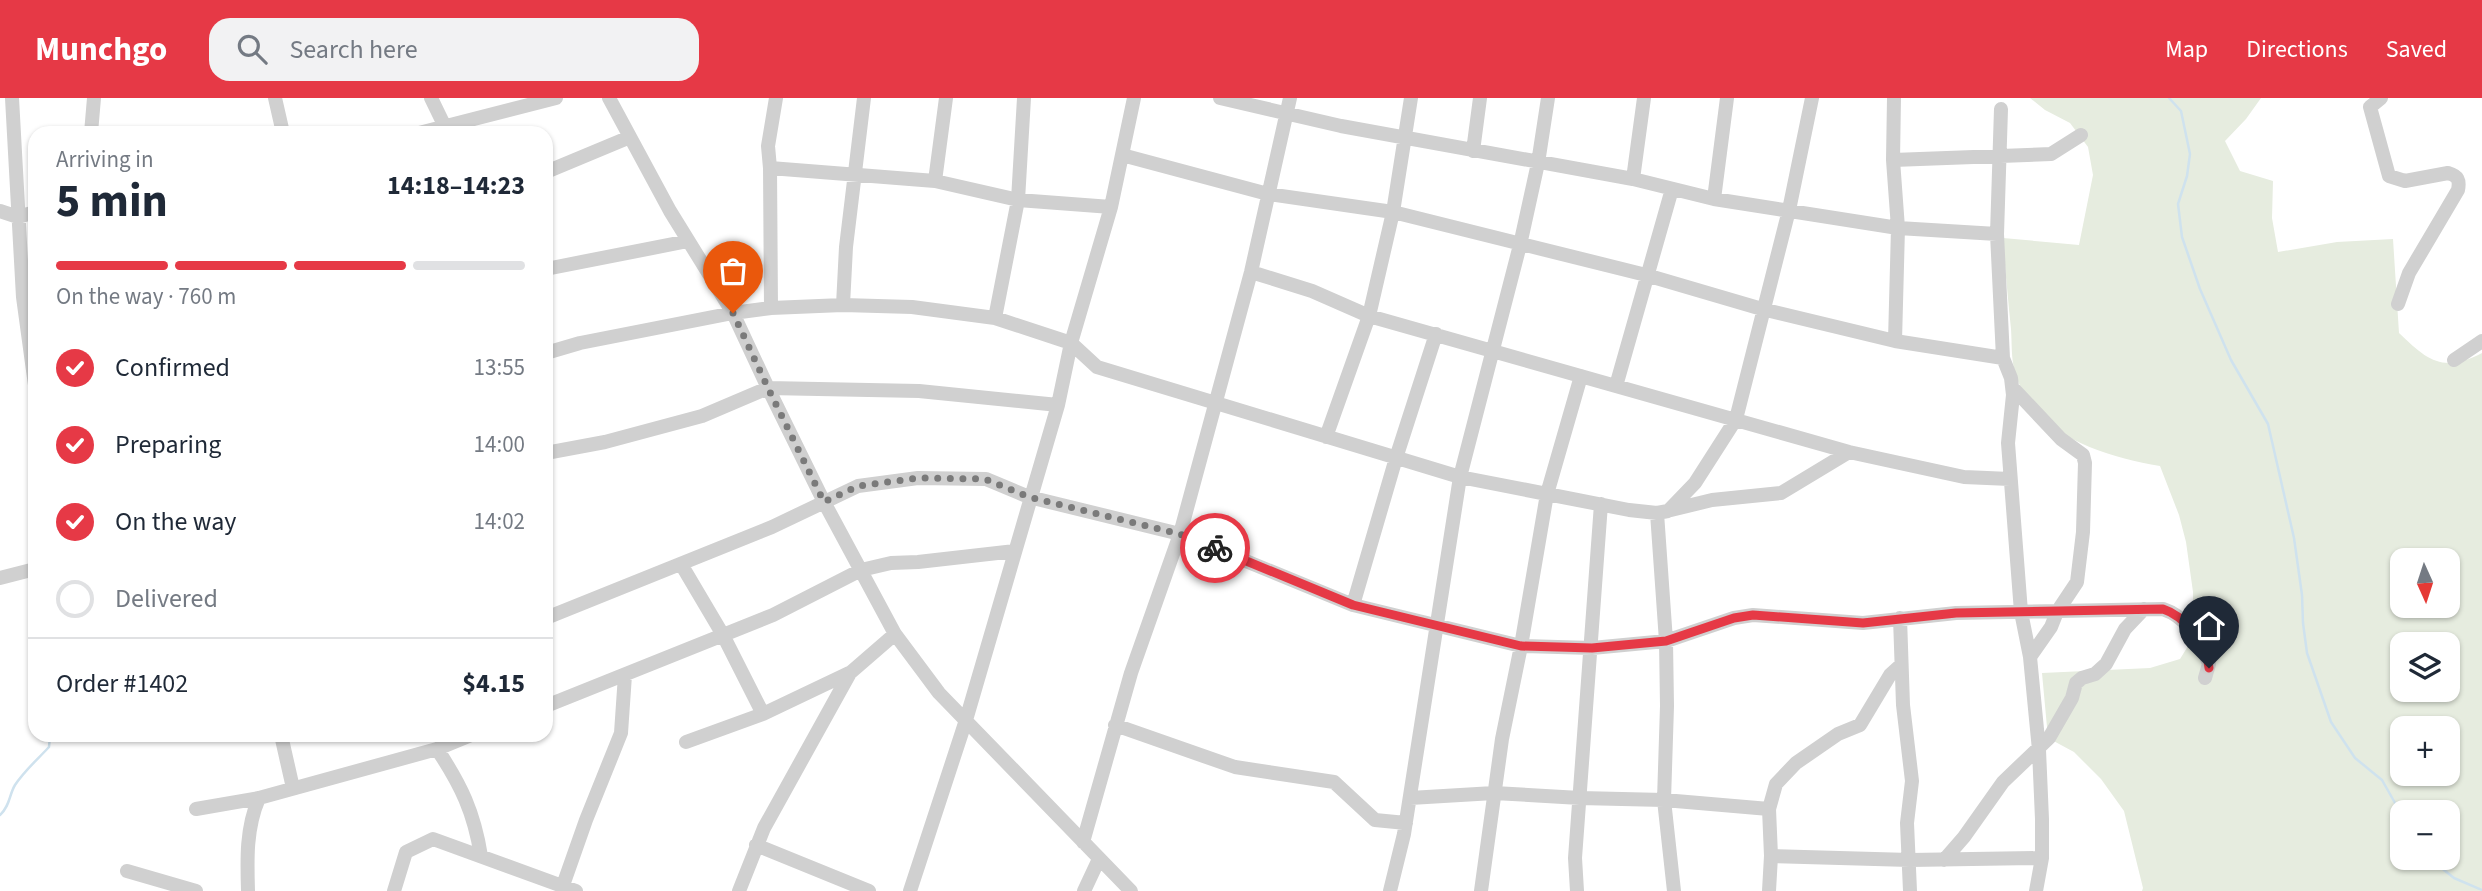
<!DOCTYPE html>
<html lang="en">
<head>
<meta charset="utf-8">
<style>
  body { margin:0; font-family:"Source Sans 3",sans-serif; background:#f2f2f3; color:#1f2937; height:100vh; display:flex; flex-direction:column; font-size:26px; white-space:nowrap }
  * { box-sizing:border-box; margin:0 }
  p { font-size:23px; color:#747a83 }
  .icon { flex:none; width:38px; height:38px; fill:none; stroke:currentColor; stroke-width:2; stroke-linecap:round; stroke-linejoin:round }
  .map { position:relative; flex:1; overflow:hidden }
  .sheet { position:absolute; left:28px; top:28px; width:525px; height:616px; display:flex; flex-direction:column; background:#fff; border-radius:21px; box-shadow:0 2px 5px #0004 }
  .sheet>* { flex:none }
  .needle { width:46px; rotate:177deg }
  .fabs { position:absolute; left:2390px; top:450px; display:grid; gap:14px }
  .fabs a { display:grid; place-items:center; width:70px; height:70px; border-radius:14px; background:#fff; box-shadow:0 2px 5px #0004; font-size:35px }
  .pin { position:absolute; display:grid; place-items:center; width:60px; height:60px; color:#fff; margin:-72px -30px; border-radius:50% 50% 50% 0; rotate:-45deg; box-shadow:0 0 7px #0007 }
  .pin .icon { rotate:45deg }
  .courier { position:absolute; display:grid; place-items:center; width:70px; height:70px; margin:-35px; border:5px solid #e63946; border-radius:50%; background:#fff; color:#222; box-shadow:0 2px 9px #0007 }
  .head em { font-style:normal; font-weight:700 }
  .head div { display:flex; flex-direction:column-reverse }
  .head { display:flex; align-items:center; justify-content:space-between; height:119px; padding:0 28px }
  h1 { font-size:46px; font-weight:700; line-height:52px }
  .bar { display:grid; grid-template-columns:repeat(4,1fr); gap:10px 7px; align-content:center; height:84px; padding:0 28px }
  .bar i { height:9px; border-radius:5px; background:#e0e1e3 }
  .bar .active { background:#e63946 }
  .bar p { grid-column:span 4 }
  .line { display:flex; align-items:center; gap:18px; padding:0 28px; border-top:2px solid #e0e1e3 }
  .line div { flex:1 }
  ol { padding:0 28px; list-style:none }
  li { display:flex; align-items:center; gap:21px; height:77px }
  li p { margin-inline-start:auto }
  li .icon { padding:7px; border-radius:50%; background:#e63946; color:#fff; stroke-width:4 }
  li:last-child { color:#747a83 }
  li i { width:38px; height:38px; border:4px solid #e0e1e3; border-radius:50% }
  header { display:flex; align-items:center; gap:42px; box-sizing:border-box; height:98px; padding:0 35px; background:#e63946; color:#fff }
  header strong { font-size:33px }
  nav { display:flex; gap:38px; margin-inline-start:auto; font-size:24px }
  .search { width:490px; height:63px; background:#f2f2f3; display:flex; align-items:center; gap:18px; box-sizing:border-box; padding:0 24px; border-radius:21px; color:#747a83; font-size:26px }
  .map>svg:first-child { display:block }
  .green { fill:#e6ecdf; fill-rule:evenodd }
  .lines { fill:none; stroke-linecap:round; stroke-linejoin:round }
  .stream { stroke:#cfe2ee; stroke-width:2.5 }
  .minor { stroke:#d0d0d0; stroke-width:14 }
  .done { stroke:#7a7a7a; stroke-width:7; stroke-dasharray:0 12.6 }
  .route { stroke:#e63946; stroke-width:9 }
</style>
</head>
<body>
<header>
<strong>Munchgo</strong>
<div class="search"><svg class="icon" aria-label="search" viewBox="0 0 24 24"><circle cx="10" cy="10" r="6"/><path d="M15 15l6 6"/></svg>Search here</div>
<nav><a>Map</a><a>Directions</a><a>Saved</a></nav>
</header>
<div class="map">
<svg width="2482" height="793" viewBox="0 0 2482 793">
  <rect width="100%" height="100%" fill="#fff"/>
  <path class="green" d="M2030 0H2261L2246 21 2225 43 2240 73 2273 83 2272 120 2278 154 2337 144 2393 141 2399 235C2428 263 2443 275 2482 255V793H2142L2143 790 2124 713 2101 681 2074 654 2048 640 2042 575 2150 570 2180 561 2193 540V494L2186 444 2179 417 2160 368C2102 358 2033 337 2015 274 2011 261 2012 245 2011 231 2008 201 2005 170 2003 140L2079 147 2093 77 2088 49 2070 25 2045 12ZM2403 462H2448V508H2403ZM2403 546H2448V592H2403ZM2403 630H2448V676H2403ZM2403 714H2448V760H2403Z"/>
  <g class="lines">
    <path class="stream" d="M2169 0 2181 13 2190 56 2187 78 2178 106 2182 139 2200 191 2231 262 2268 326 2294 440 2302 497 2303 525 2307 555 2331 624 2355 660 2382 682 2403 719
      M0 717C10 708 9 697 15 687 25 672 37 662 49 649L50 637
      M2429 760 2454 780 2482 792"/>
    <path class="minor" d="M12 0 23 199 35 287
      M275 0 283 35
      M431 0 448 35
      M609 0 670 113 733 215 768 290 824 404 895 536 939 595 1131 793
      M776 0 768 48 770 70 935 83 1018 102 1111 109
      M1220 0 1341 28 1633 81 1714 101 1898 130 1997 136
      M1894 0 1893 62 1898 130 1895 243
      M2381 0 2370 9 2389 78 2405 83 2448 75C2458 78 2460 82 2458 92L2409 175 2398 206
      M2001 11 1997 136 2003 260 2011 280 2013 297 2008 345 2021 514 2030 559 2039 652 2042 721V760L2036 793
      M91 35 94 0
      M419 35 556 0
      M1473 53 1480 0
      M1122 57 1268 96 1393 114 1646 177 1762 211 1895 243 2003 260
      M1893 62 2051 56 2081 37
      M770 70 771 210
      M546 74 630 39
      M1633 81 1644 0
      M935 83 946 0
      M1714 101 1727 0
      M0 113 18 119 35 114
      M546 171 688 143
      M1251 174 1312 193 1369 218 1849 354 1964 379 2010 381
      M843 207 846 149 864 0
      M995 220 1018 102 1024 0
      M546 255 580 245 733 215 771 210 843 207 912 209 995 220 1071 245 1097 269 1460 379 1629 412 1657 415 1668 413 1695 385 1736 321 1789 112 1812 0
      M2454 262 2482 243
      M1616 288 1672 91
      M2012 289 2061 341 2083 357 2085 365 2083 434 2077 484 2057 514 2051 529 2030 559
      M1326 339 1369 218 1393 114 1411 0
      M546 355 605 344 702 318 768 290 919 293 1058 307
      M1671 412 1712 402 1781 395 1849 354
      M1657 415 1666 543 1667 608 1664 702 1674 793
      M681 466 723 537 763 616
      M0 480 35 471
      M1353 507 1396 360 1436 236
      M546 520 772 429 858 388 918 380 986 381 1029 399 1180 436 1353 507 1521 548 1592 550 1666 543 1734 520 1753 517 1863 525 1956 515 2163 511C2187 519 2201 543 2209 566L2205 580
      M1900 520 1903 607 1912 683 1907 725 1910 793
      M546 608 773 517 861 472 891 465 918 464 1015 453
      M1115 627 1235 669 1334 684 1375 722 1406 725
      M281 637 293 690
      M686 644 763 616 849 575
      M437 651C461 687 474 714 481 758
      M1410 700 1494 695 1580 700 1664 702 1769 711
      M196 711 259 700 437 651 471 637
      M1083 744 1131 575 1180 436 1251 174 1290 0
      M756 747 869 793
      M1771 758 1910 762 2042 760
      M1944 762 1964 739 2003 684 2049 640 2072 600 2076 585 2082 580 2095 576 2106 566 2125 531 2144 511
      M127 773 196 793
      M248 793C247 761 246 730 259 700
      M394 793 406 754 433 741 576 793
      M561 793 586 722 621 635 625 577
      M739 793 764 730 850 575 895 536
      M910 793 966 622 1058 307 1071 245 1111 109 1134 0
      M1084 793 1099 761
      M1390 793 1404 736 1460 379 1520 147 1538 65 1548 0
      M1481 793 1502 641 1521 548 1547 396 1581 278
      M1577 793 1575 760 1601 406
      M1769 793 1771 758 1769 711 1776 686 1796 665 1838 636 1860 627 1890 577 1901 567"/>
  </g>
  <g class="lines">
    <path class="done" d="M733 215 768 290 824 404 858 388 918 380 985 381 1029 399 1180 436 1215 450"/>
    <path class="route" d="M1215 450 1353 507 1521 548 1592 550 1666 543 1734 520 1753 517 1863 525 1956 515 2163 511C2185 518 2208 547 2209 570"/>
  </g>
</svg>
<div class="fabs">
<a><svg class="needle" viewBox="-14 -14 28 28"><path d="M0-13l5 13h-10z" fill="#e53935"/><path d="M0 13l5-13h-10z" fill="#747a83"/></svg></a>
<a><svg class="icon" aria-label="layers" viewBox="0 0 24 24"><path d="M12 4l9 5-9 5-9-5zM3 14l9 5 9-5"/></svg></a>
<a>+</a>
<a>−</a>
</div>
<div class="pin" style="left:733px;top:215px;background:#ea580c"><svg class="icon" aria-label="bag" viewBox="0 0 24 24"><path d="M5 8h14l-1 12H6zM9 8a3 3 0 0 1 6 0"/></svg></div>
<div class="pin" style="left:2209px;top:570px;background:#1f2937"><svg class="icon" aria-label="home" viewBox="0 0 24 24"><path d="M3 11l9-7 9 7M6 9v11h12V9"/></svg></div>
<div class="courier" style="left:1215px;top:450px"><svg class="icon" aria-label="bike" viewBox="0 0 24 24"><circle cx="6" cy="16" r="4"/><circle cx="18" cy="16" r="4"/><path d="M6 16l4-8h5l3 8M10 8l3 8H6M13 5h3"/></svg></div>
<section class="sheet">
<div class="head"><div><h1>5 min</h1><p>Arriving in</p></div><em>14:18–14:23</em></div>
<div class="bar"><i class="active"></i><i class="active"></i><i class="active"></i><i></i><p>On the way · 760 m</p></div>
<ol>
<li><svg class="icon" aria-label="check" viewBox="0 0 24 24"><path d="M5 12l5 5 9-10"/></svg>Confirmed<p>13:55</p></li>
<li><svg class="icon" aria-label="check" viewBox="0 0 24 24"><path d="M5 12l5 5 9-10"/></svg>Preparing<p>14:00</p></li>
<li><svg class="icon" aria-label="check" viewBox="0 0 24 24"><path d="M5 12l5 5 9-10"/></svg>On the way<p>14:02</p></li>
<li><i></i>Delivered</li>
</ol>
<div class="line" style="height:91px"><div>Order #1402</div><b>$4.15</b></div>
</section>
</div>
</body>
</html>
